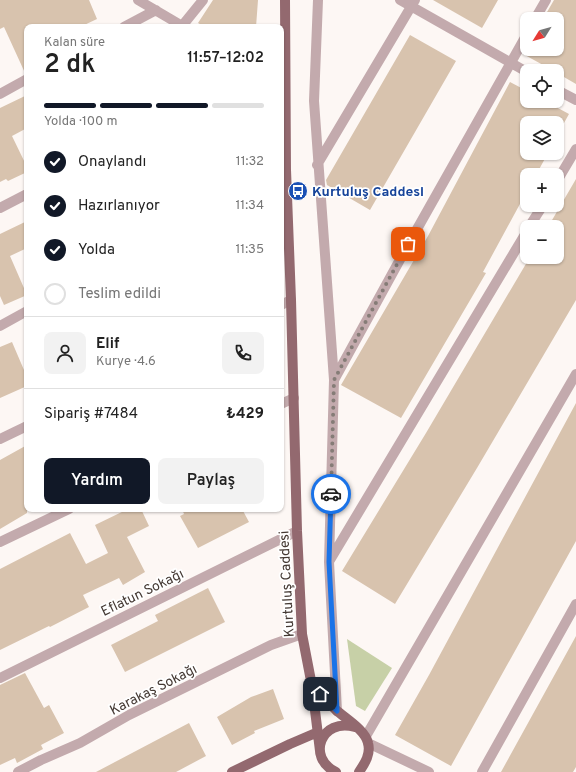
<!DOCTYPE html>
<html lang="tr">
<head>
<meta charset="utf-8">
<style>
  body { margin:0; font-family:Overpass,sans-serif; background:#f2f2f2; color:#222; height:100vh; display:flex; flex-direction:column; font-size:15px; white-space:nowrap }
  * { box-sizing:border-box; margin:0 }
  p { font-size:13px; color:#767676 }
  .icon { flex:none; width:22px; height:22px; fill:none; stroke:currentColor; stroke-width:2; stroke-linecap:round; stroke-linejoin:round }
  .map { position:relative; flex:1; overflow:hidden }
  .details { position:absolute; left:24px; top:24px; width:260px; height:488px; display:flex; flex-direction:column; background:#fff; border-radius:8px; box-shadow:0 1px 3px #0004 }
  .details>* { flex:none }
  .needle { width:26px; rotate:233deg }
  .tools { position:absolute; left:520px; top:12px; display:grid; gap:8px }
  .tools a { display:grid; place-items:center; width:44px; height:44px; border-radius:8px; background:#fff; box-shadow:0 1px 3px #0004; font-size:20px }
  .pin { position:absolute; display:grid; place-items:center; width:34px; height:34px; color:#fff; margin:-17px; border-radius:8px; box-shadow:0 2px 6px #0006 }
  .courier { position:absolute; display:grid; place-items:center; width:40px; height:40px; margin:-20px; border:3px solid #1a73e8; border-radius:50%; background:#fff; color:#222; box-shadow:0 1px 5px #0007 }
  .headline em { font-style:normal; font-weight:600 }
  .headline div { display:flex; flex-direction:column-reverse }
  .headline { display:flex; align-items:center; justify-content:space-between; height:68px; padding:0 20px }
  h1 { font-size:26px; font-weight:600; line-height:30px }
  .bar { display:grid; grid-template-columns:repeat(4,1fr); gap:6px 4px; align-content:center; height:48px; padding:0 20px }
  .bar i { height:5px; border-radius:3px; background:#e0e0e0 }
  .bar .on { background:#111827 }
  .bar p { grid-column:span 4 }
  .line { display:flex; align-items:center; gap:10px; padding:0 20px; border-top:1px solid #e0e0e0 }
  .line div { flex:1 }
  .round { display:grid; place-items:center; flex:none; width:42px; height:42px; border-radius:8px; background:#f2f2f2 }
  ol { padding:0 20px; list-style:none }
  li { display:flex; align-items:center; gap:12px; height:44px }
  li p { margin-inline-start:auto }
  li .icon { padding:4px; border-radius:50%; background:#111827; color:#fff; stroke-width:4 }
  li:last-child { color:#767676 }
  li i { width:22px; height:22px; border:2px solid #e0e0e0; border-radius:50% }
  .cta { display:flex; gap:8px; margin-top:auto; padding:8px 20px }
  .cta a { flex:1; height:46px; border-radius:8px; background:#111827; color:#fff; font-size:16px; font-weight:600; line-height:46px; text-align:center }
  .cta a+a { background:#f2f2f2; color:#222 }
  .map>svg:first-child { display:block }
  .green { fill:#c7d0a7 }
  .building { fill:#d8c3ae }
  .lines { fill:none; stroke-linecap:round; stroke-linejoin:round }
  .minor { stroke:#c3aaad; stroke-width:10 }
  .major { stroke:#93696f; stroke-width:10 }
  .done { stroke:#857c77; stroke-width:4; stroke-dasharray:0 7.2 }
  .route { stroke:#1a73e8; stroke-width:5 }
  .labels { text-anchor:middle; stroke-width:3.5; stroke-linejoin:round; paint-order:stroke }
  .transit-label { font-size:14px; font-weight:bold; fill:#164399; stroke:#fff; text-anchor:start }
  .street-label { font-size:14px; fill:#443933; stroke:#fff }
</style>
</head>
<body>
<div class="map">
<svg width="576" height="772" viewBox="0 0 576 772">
  <rect width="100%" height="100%" fill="#fdf7f4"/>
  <path class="green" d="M347 639 392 668 365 711 356 706Z"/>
  <path class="building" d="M0 0H89L97 19 80 27H27V73H25L4 27 0 29Z
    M213 0H258L256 27H205L198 23Z
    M433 0H498L482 28Z
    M554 0H576V84L557 73V71H554L523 54 526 49H557V19H543Z
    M410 35 456 61 370 210 327 185 326 180Z
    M510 82 527 91V101H545L569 114 564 123H527V153H548L536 175H527V191L483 272 486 273 401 418 341 385 428 236Z
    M27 95V128L12 136 27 167V172L8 181 6 179 0 182V108Z
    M576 179V300L477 468 395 604 342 571 426 433 530 257H557V227H548Z
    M27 221V248L10 256 27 295 4 305 0 296V234Z
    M12 342 27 377V386L0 398V347Z
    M576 403V541L451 766 395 735 429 675Z
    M27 445V513L0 529V460Z
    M128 509H141L149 526 127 537 145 572 123 585 119 578 83 595 89 607 50 627 49 626 0 650V569L70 533 86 564 108 553 95 525Z
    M182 509H242L249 522 198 548 180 516 184 514Z
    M208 588 225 622 125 672 111 645 158 621 155 615Z
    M576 636V767L573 772H501Z
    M25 673 44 708 49 705 64 733 41 745 43 749 17 763 15 758 0 765V685Z
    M273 689 284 719 254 731 255 733 232 745 217 717 251 697Z
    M189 723 206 756 176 772H96Z"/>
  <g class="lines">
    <path class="minor" d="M138 0 184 27
      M318 0 314 101 334 380 329 562 337 711
      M400 0 527 72
      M535 19 546 0
      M182 26 203 0
      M124 27 156 10
      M557 90 576 100
      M0 94 27 79
      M317 165 415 0
      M557 181 576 149
      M0 208 27 194
      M529 227 543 205
      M281 305 291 300
      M0 326 27 311
      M334 380 403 254 527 34
      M281 404 294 398
      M0 439 27 426
      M0 542 69 509
      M330 560 527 231
      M0 678 297 531
      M366 736 576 374
      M368 743 429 772
      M18 772 41 760 80 743 129 715 271 645 302 634
      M482 772 576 604"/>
    <path class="major" d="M285 0 286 170 291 300 297 531 302 634 312 686 320 751
      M312 686C320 694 328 702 336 710 346 719 365 730 368 743 371 754 365 763 359 772
      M232 772 290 744 318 732
      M336 772C306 758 321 717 355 727"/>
  </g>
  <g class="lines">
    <path class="done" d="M331 494 334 380 408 244"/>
    <path class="route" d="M320 694 337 711 329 562 331 494"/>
  </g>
  <defs>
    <symbol id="bus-disc" viewBox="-11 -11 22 22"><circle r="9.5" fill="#1a4fb4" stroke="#fff"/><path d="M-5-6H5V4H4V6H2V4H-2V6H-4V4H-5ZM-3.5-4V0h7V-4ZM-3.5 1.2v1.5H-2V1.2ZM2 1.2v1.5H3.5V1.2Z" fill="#fff"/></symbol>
  </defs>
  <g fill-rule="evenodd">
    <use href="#bus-disc" x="287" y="180" width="22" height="22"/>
  </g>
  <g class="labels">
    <g class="transit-label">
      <text x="312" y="196">Kurtuluş Caddesi</text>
    </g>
    <g class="street-label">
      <text transform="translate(286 584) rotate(-93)" y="5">Kurtuluş Caddesi</text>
      <text transform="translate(142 592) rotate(-26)" y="5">Eflatun Sokağı</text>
      <text transform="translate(153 689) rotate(-27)" y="5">Karakaş Sokağı</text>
    </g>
  </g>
</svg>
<div class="tools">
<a><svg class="needle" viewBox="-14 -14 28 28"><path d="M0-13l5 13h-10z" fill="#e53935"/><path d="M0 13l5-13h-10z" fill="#767676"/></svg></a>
<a><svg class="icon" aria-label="locate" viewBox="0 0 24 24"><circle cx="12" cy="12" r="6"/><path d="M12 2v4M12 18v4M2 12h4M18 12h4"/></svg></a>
<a><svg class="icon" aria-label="layers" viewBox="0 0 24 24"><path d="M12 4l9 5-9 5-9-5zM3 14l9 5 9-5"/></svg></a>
<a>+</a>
<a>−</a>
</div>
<div class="pin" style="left:408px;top:244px;background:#ea580c"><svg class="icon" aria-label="bag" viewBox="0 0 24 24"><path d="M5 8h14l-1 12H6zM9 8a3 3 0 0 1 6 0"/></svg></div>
<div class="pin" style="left:320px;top:694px;background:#1f2937"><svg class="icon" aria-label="home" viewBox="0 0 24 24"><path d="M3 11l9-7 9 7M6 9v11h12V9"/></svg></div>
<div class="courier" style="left:331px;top:494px"><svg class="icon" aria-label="car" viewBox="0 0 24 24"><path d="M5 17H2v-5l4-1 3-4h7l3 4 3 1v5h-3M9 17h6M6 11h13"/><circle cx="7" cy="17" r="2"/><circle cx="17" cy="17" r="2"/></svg></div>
<section class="details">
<div class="headline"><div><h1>2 dk</h1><p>Kalan süre</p></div><em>11:57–12:02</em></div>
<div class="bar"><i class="on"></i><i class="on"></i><i class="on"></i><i></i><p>Yolda · 100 m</p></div>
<ol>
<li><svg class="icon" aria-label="check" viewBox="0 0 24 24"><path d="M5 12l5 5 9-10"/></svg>Onaylandı<p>11:32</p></li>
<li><svg class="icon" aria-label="check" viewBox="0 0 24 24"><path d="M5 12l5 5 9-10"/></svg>Hazırlanıyor<p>11:34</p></li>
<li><svg class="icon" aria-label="check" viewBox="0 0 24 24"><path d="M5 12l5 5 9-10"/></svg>Yolda<p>11:35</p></li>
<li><i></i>Teslim edildi</li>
</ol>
<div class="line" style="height:72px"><a class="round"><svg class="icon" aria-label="person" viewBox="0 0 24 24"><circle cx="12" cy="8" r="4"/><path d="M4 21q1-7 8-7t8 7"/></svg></a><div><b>Elif</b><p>Kurye · 4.6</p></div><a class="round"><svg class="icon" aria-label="phone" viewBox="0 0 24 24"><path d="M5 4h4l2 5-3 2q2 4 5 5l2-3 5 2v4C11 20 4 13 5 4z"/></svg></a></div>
<div class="line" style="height:52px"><div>Sipariş #7484</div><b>₺429</b></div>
<div class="cta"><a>Yardım</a><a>Paylaş</a></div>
</section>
</div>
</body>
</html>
